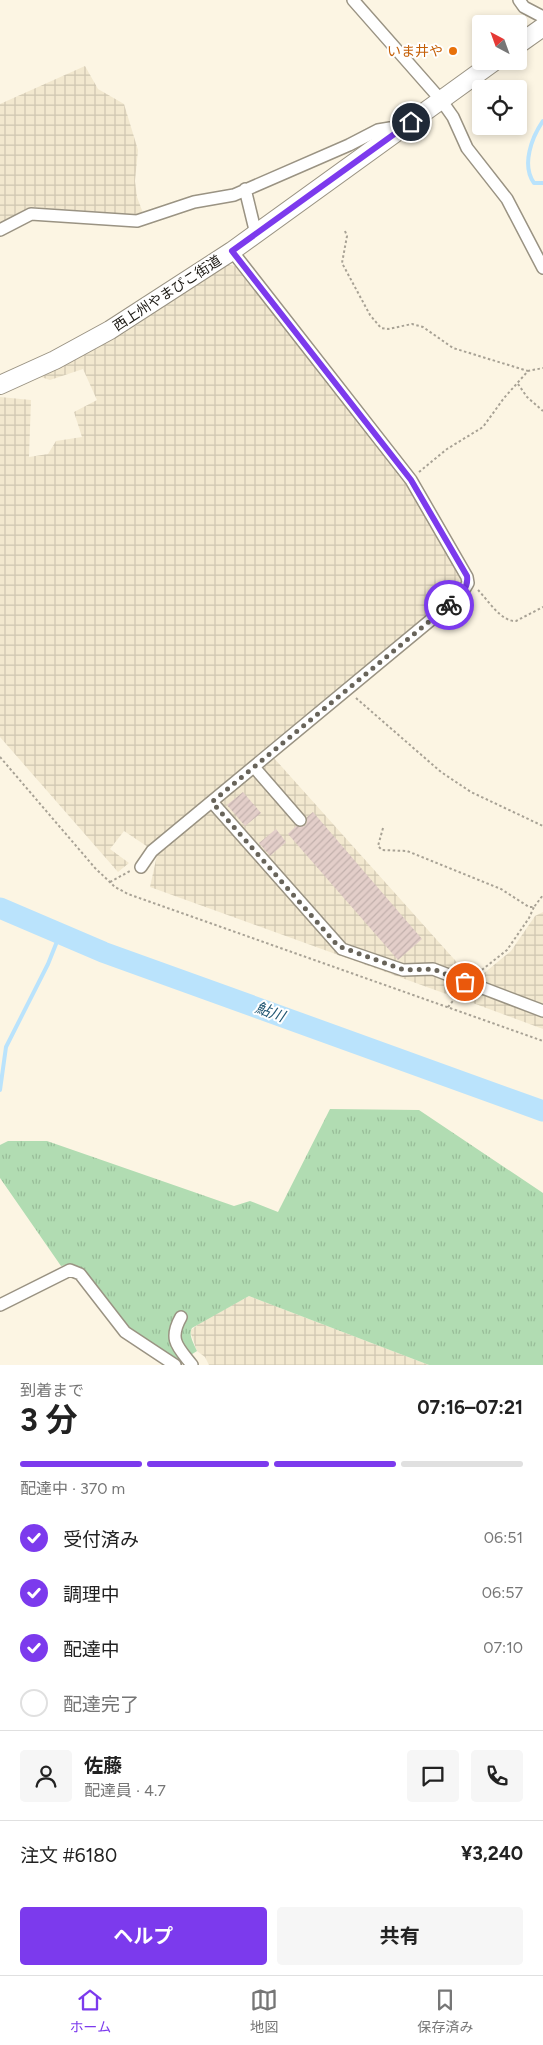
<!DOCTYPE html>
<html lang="ja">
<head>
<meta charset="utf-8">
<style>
  body { margin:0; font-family:Figtree,"Noto Sans JP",sans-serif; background:#f6f6f6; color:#222; height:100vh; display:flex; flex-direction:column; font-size:19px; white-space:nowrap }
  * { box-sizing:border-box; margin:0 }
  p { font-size:16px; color:#767676 }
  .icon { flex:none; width:28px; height:28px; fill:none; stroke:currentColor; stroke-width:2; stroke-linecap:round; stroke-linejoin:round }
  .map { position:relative; height:1365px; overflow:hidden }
  .panel { display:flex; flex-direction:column; background:#fff; flex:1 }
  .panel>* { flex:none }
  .needle { width:32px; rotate:319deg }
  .buttons { position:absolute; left:472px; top:15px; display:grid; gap:10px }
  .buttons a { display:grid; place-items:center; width:55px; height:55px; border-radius:5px; background:#fff; box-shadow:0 2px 8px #0003; font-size:25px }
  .pin { position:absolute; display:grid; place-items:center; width:42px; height:42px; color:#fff; margin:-21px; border:2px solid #fff; border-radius:50%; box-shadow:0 1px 5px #0007 }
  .courier { position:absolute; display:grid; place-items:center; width:50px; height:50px; margin:-25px; border:4px solid #7c3aed; border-radius:50%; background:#fff; color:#222; box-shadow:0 1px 6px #0007 }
  .summary em { font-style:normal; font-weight:700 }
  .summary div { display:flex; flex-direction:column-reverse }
  .summary { display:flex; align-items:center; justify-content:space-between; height:85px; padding:0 20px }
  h1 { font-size:32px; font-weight:700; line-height:38px }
  .bar { display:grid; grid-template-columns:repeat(4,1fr); gap:8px 5px; align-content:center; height:60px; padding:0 20px }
  .bar i { height:6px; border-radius:4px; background:#e0e0e0 }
  .bar .on { background:#7c3aed }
  .bar p { grid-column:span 4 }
  .line { display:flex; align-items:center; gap:12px; padding:0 20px; border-top:1px solid #e0e0e0 }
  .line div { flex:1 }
  .round { display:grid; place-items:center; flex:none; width:52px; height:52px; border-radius:5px; background:#f6f6f6 }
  ol { padding:0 20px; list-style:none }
  li { display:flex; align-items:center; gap:15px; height:55px }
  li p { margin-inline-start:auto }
  li .icon { padding:5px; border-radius:50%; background:#7c3aed; color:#fff; stroke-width:4 }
  li:last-child { color:#767676 }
  li i { width:28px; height:28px; border:2px solid #e0e0e0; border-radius:50% }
  .action { display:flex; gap:10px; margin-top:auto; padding:10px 20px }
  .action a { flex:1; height:58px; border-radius:5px; background:#7c3aed; color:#fff; font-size:20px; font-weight:700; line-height:58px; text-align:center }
  .action a+a { background:#f6f6f6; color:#222 }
  .tabs { display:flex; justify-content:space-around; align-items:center; height:70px; border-top:1px solid #e0e0e0; background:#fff; font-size:14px; color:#767676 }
  .tabs a { display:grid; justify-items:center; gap:2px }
  .tabs .on { color:#7c3aed }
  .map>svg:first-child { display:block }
  .industrial { fill:url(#industrial-grid) }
  .grass { fill:url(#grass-tufts) }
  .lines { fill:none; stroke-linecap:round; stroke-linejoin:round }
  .stream { stroke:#bae3fc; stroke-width:4 }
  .river { stroke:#bae3fc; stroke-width:21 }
  .building { fill:url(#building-hatch) }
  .minor-casing { stroke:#9a9383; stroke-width:14 }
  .highway-casing { stroke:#9a9383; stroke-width:20 }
  .path { stroke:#a8a295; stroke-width:2; stroke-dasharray:2.5 2.5; stroke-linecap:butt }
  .minor { stroke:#fff; stroke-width:11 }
  .highway { stroke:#fff; stroke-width:18 }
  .done { stroke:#68645a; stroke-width:5; stroke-dasharray:0 9 }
  .route { stroke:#7c3aed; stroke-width:6 }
  .food-dot { fill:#e8710a; stroke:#fff; stroke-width:2 }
  .labels { text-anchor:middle; stroke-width:4; stroke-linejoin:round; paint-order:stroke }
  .food-label { font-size:14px; fill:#c56008; stroke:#fff; text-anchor:end }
  .street-label { font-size:14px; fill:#191610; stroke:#fff }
  .water-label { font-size:15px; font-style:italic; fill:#1f5571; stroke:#fff }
</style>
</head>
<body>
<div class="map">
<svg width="543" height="1365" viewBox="0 0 543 1365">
  <defs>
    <pattern id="industrial-grid" width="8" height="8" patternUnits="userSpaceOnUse" patternTransform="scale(1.25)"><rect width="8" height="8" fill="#f2e8cf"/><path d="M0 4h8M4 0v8" fill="none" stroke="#cfc6b1"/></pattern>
    <pattern id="grass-tufts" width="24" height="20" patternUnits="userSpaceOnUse" patternTransform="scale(1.25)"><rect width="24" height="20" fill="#b1dcb2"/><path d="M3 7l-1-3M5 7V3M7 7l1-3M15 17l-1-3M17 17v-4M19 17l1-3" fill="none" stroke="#98bc98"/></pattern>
    <pattern id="building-hatch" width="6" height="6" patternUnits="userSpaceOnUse" patternTransform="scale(1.25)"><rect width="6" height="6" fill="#e3cec9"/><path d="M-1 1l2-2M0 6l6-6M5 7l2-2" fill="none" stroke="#c2b0ac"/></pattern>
  </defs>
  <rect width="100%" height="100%" fill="#fcf5e3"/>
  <path class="industrial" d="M85 66 98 89 124 104 138 150 135 181 137 197 143 213 138 215 34 207 0 223V104Z
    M226 265 235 266 315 364 410 489 460 578 458 592 148 847 124 831 110 849 129 863 118 872 0 737V397L31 400 29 457 48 454 56 441 82 437 74 412 97 400 83 369 50 380 41 377 126 332Z
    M273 757 462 968 475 971 456 991 449 995 150 887 157 855Z
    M543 912V1029L462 999 463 994 483 974 511 951 535 916Z
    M249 1296 429 1365H209L205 1357 197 1351 190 1331 201 1322Z"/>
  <path class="grass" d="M330 1109 419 1110 543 1193V1365H429L249 1296 192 1328C188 1335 194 1344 197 1351L178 1363 128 1329 71 1264 61 1266 0 1178V1145L8 1141H47L234 1206 250 1201 278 1212Z"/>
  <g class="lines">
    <path class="stream" d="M543 121C532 137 521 165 534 183H543
      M0 1090 6 1047 48 964 60 934"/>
    <path class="river" d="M0 908 103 952 543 1111"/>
  </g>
  <path class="building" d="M243 792 261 813 245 826 227 805Z
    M313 812 422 939 398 960 288 834 296 826H305L307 822V817Z
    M276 829 286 842 270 856 259 843Z"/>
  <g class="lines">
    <defs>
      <path id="minor" d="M353 0 441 100 453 117 467 148 507 199 543 268
        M519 0 524 7 543 17
        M245 189 256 234
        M0 230 31 214 137 221 194 202 234 195 349 145 378 130 390 128 396 132
        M254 767 300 820
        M212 802 342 949 403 970 433 969 543 1011
        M141 867 152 851 461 595 468 583 467 577 411 480 232 251
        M0 1305 70 1270 80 1274 125 1332 175 1365
        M181 1317C168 1340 178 1347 192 1365"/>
      <path id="highway" d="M519 44 543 27
        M0 385 55 360 110 330 232 251 495 61"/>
    </defs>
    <use href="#minor" class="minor-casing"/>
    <use href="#highway" class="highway-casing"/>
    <path class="path" d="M345 231 347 236 342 263 370 315 381 328 388 329 412 324 423 327 453 348 528 371
      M518 384 527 397 543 411
      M419 472 447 449 483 427 504 398 528 371 543 368
      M478 590C488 600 501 622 516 621L543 607
      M356 698 441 772 471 792 543 826
      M0 757 95 868 115 887 128 894 543 1041
      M383 828 378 846 382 850 407 851 501 889 529 907H534L543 895
      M110 882 130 871
      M478 973 507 950 529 918 534 907
      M448 1007 461 991"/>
    <use href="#minor" class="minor"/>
    <use href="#highway" class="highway"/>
  </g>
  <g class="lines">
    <path class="done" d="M449 605 212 802 338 946 404 970 433 969 465 982"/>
    <path class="route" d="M411 122 232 251 411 480 467 576C469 590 458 597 449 605"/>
  </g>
  <circle class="food-dot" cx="453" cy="51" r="5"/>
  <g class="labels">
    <g class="food-label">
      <text x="443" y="56">いま井や</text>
    </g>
    <g class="street-label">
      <text transform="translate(167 293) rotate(-33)" y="5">西上州やまびこ街道</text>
    </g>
    <g class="water-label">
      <text transform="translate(270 1012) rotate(20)" y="5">鮎川</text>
    </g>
  </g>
</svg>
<div class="buttons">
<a><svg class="needle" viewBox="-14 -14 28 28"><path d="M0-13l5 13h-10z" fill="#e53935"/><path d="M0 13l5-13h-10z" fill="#767676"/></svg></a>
<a><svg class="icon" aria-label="locate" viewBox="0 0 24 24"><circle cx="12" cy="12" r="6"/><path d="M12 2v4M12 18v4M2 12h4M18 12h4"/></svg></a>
</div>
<div class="pin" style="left:465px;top:982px;background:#ea580c"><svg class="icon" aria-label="bag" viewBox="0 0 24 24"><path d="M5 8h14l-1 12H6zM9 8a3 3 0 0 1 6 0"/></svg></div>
<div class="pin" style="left:411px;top:122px;background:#1f2937"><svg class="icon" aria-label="home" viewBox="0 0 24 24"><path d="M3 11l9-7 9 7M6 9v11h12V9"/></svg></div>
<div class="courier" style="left:449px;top:605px"><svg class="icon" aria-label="bike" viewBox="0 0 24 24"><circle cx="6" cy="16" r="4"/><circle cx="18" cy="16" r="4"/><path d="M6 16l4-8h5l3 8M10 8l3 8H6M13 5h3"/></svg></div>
</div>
<section class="panel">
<div class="summary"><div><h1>3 分</h1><p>到着まで</p></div><em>07:16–07:21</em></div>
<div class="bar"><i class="on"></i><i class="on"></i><i class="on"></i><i></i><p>配達中 · 370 m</p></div>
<ol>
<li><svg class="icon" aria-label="check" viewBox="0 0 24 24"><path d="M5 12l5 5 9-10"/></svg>受付済み<p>06:51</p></li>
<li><svg class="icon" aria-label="check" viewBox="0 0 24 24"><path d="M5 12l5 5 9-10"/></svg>調理中<p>06:57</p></li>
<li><svg class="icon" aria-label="check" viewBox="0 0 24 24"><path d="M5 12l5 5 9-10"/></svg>配達中<p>07:10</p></li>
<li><i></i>配達完了</li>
</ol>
<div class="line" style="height:90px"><a class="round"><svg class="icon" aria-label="person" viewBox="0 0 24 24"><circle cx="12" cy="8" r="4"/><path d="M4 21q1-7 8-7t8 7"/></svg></a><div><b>佐藤</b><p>配達員 · 4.7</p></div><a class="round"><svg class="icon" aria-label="chat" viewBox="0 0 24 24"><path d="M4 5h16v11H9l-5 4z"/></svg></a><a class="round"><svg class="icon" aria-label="phone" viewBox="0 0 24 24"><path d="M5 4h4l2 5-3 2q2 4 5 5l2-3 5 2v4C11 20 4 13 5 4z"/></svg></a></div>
<div class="line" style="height:65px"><div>注文 #6180</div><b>¥3,240</b></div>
<div class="action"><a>ヘルプ</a><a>共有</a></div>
</section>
<nav class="tabs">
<a class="on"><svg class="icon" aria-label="home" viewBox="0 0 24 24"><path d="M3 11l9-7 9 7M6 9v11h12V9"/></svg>ホーム</a>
<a><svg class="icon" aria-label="map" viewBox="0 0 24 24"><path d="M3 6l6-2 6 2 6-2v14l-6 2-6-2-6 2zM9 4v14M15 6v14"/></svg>地図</a>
<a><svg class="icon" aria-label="saved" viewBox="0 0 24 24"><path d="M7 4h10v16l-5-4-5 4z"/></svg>保存済み</a>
</nav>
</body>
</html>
